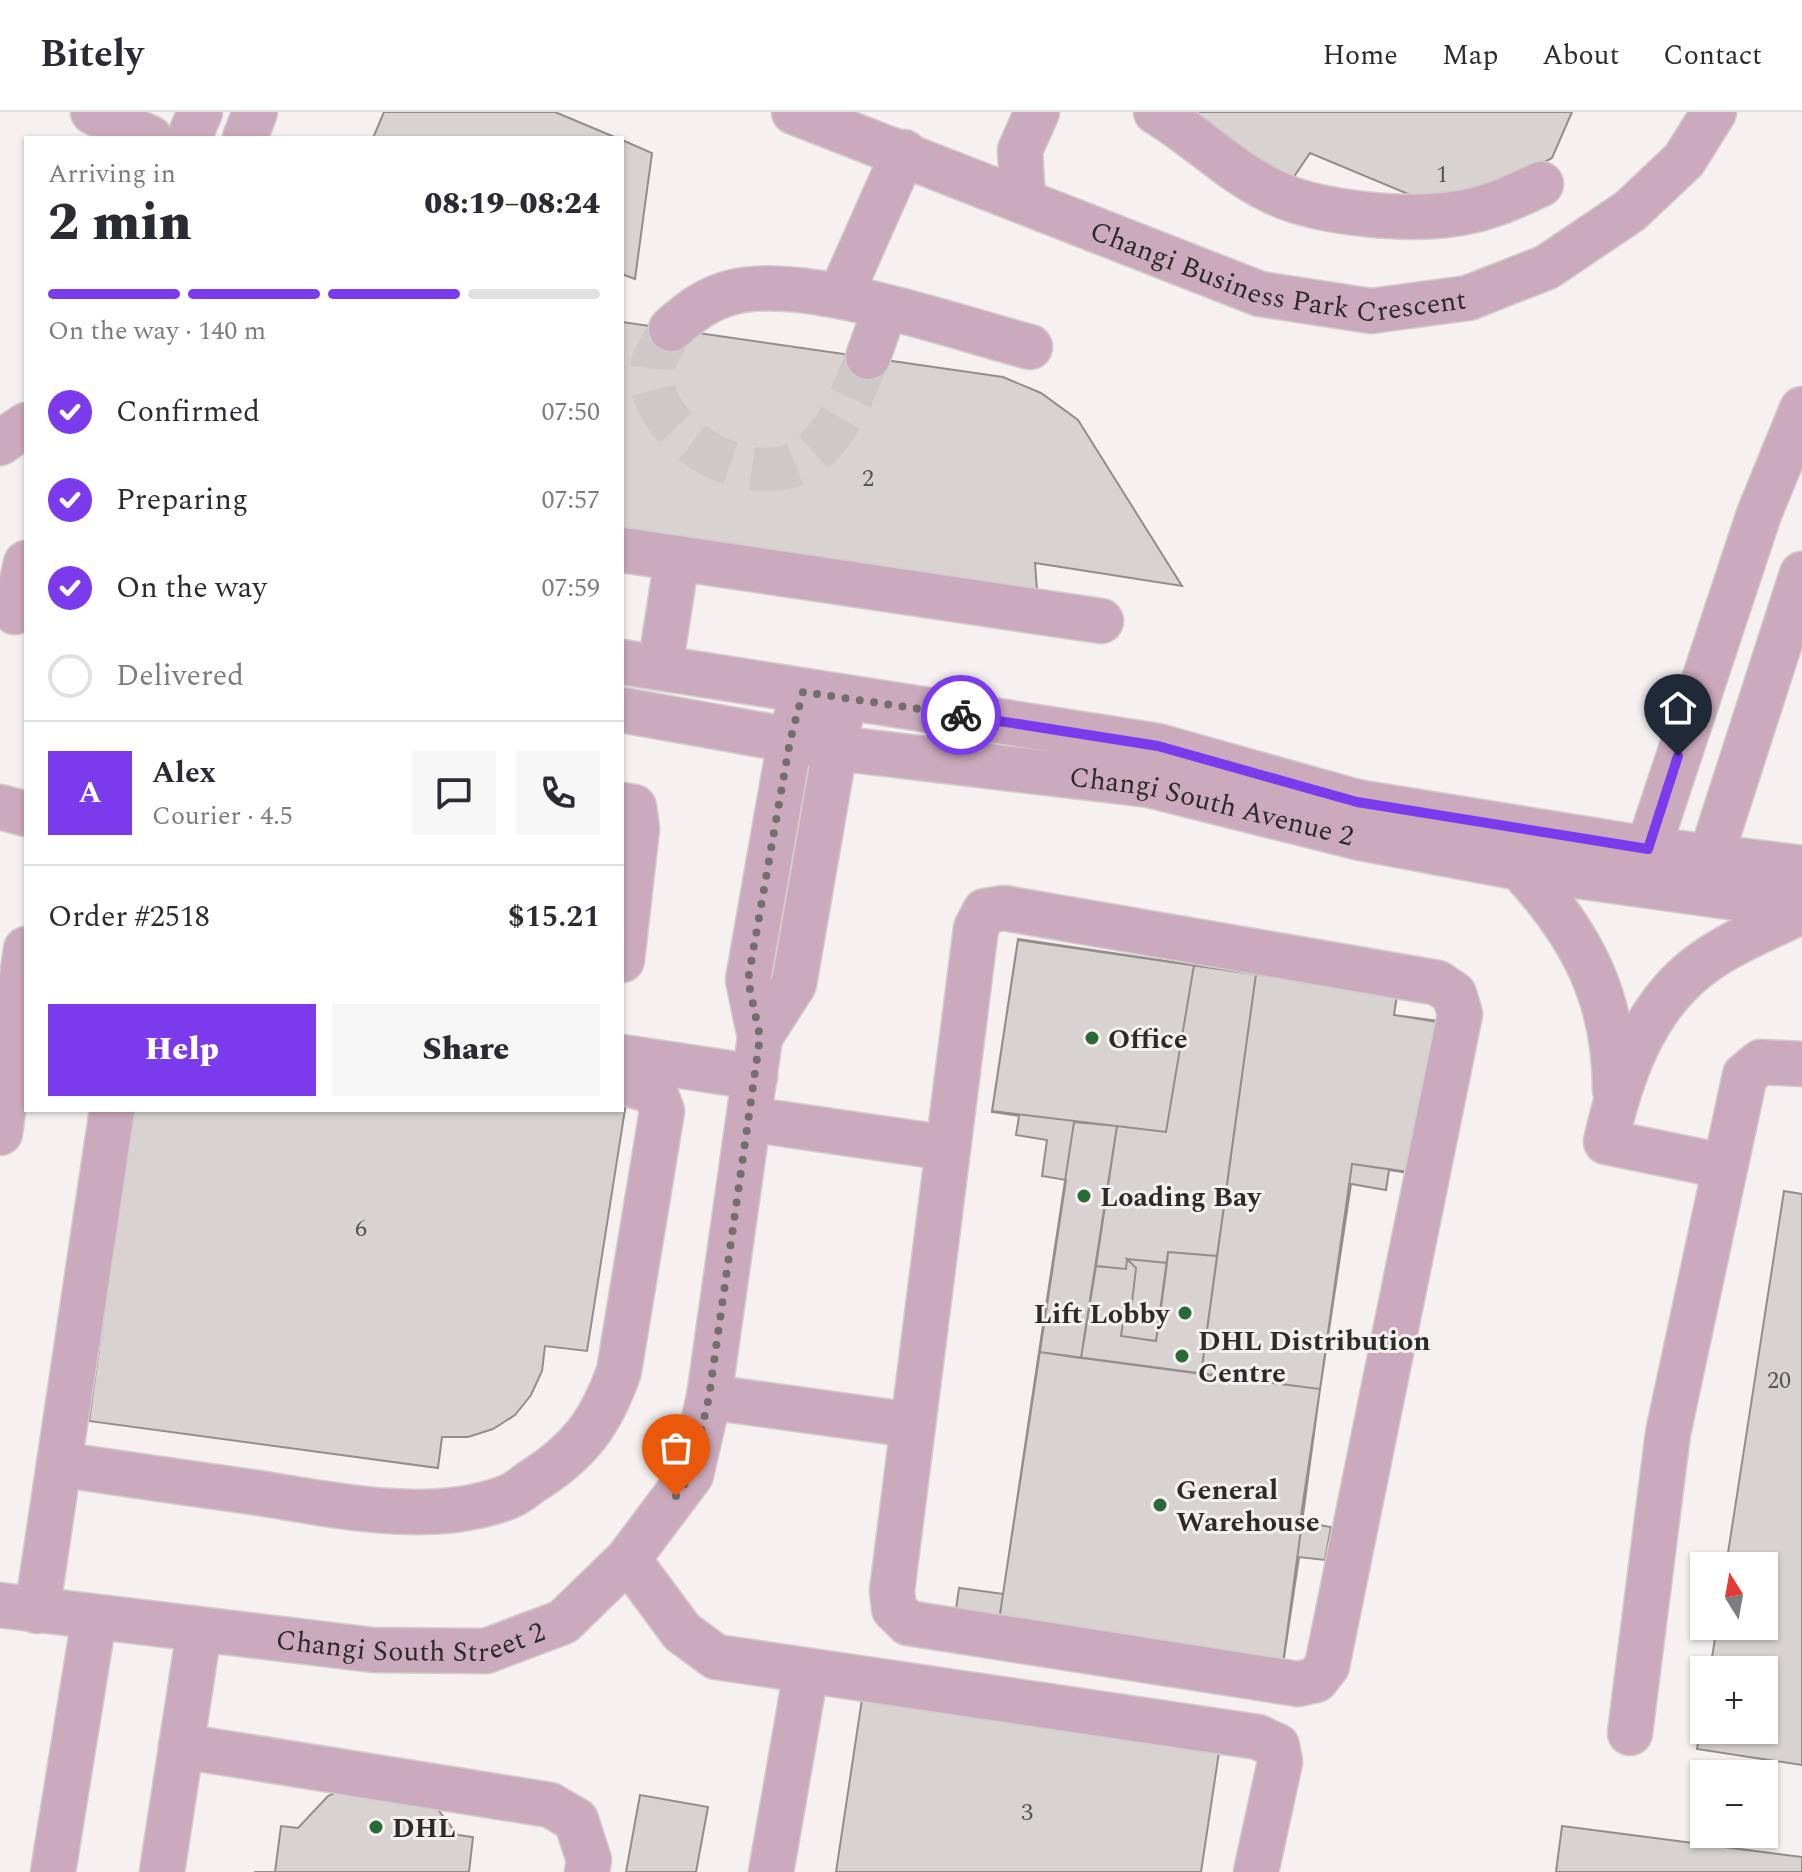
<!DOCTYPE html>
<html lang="en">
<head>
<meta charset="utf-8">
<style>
  body { margin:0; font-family:Spectral,serif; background:#f7f7f7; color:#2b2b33; height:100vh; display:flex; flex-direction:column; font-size:30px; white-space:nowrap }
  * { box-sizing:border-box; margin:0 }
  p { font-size:26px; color:#7c7c81 }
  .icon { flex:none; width:44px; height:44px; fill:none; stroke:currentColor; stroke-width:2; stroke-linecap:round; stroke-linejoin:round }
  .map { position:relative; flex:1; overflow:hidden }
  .panel { position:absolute; left:24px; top:24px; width:600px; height:976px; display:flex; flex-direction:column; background:#fff; border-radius:0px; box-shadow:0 2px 6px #0004 }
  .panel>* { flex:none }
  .needle { width:52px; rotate:349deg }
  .controls { position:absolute; left:1690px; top:1440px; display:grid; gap:16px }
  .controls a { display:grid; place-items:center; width:88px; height:88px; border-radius:0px; background:#fff; box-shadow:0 2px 6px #0004; font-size:40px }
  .pin { position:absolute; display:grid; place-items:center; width:68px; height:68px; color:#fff; margin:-82px -34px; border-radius:50% 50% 50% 0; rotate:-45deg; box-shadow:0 0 8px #0007 }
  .pin .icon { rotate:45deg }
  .courier { position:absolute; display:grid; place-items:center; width:80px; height:80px; margin:-40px; border:6px solid #7c3aed; border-radius:50%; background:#fff; color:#222; box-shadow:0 2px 10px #0007 }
  .head em { font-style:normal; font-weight:800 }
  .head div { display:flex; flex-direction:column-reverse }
  .head { display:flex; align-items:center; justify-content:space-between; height:136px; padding:0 24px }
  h1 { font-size:52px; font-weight:800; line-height:60px }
  .bar { display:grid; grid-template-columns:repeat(4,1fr); gap:12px 8px; align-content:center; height:96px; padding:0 24px }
  .bar i { height:10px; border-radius:6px; background:#e1e1e2 }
  .bar .selected { background:#7c3aed }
  .bar p { grid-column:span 4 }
  .line { display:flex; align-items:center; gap:20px; padding:0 24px; border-top:2px solid #e1e1e2 }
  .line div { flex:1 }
  .round { display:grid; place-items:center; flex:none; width:84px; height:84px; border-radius:0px; background:#f7f7f7 }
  ol { padding:0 24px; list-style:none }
  li { display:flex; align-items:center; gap:24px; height:88px }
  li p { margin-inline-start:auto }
  li .icon { padding:8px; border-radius:50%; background:#7c3aed; color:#fff; stroke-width:4 }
  li:last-child { color:#7c7c81 }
  li i { width:44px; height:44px; border:4px solid #e1e1e2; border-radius:50% }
  .cta { display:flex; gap:16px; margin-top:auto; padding:16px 24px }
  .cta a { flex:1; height:92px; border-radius:0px; background:#7c3aed; color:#fff; font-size:32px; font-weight:800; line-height:92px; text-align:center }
  .cta a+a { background:#f7f7f7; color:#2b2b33 }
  header { display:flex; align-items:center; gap:48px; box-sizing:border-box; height:112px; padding:0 40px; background:#fff; border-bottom:2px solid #e1e1e2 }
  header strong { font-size:38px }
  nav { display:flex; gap:44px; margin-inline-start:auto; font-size:28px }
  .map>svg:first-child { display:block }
  .building { fill:#d8d3d1; stroke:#938e8c; stroke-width:2 }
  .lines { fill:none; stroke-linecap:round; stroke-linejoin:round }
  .minor-tunnel { stroke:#cec8c8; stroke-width:44; stroke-dasharray:44 22; stroke-linecap:butt }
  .minor-casing { stroke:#d2cccc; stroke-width:47 }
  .minor { stroke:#ccaabd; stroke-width:44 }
  .done { stroke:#736f6f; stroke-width:8; stroke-dasharray:0 14.4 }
  .route { stroke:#7c3aed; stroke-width:10 }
  .poi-dot { fill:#286b36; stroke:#f6f0f0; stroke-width:3 }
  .labels { text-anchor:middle; stroke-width:6; stroke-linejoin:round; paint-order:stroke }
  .number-label { font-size:24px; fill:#575454 }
  .street-label { font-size:28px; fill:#2c2a2a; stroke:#f6f0f0 }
  .poi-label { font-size:28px; font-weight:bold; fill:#2c2a2a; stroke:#f6f0f0; text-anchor:start }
</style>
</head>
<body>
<header>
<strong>Bitely</strong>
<nav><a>Home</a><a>Map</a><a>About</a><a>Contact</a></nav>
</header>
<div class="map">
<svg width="1802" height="1760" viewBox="0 0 1802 1760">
  <rect width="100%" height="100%" fill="#f6f0f0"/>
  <path class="building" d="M384 0H555L617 26H373Z
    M1192 0H1572L1552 46 1451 100 1310 41 1285 78Z
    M622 28 652 41 635 167 622 162Z
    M622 210 1003 265 1041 281 1078 308 1182 474 1035 451 1037 478 622 423Z
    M1018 827 1194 853 1166 1020 992 999Z
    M1018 828 1397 883 1394 903 1438 910 1416 1062 1389 1058 1386 1078 1351 1072 1300 1410 1331 1415 1325 1448 1299 1445 1283 1552 955 1504 959 1476 1003 1482 1066 1068 1042 1064 1047 1028 1016 1023 1019 1004 992 1000Z
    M1194 853 1256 862 1217 1144 1168 1140 1167 1151 1127 1147 1126 1157 1096 1154 1117 1014 1166 1020Z
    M1256 862 1397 882 1394 903 1439 909 1416 1061 1352 1052 1320 1277 1201 1262Z
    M622 990 626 991 587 1239 545 1234 542 1259 531 1283 515 1303 493 1317 468 1325H442L438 1356 89 1309 132 998H622Z
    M1074 1010 1117 1014 1081 1246 1039 1240Z
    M1784 1079 1802 1082V1653L1697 1637 1704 1595V1618H1764V1558H1710L1717 1514H1764V1454H1726Z
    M1168 1140 1217 1144 1201 1262 1081 1246 1096 1154 1126 1157 1127 1147 1136 1156 1131 1199 1125 1198 1121 1224 1156 1229Z
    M1127 1147 1167 1151 1160 1203 1131 1199 1136 1156Z
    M1125 1198 1160 1203 1156 1229 1121 1224Z
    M1039 1240 1320 1277 1283 1551 999 1509Z
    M862 1587 1219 1640 1201 1760H836Z
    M348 1675 431 1689 458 1723 473 1725 469 1760H254H275L281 1714 298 1716 328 1684Z
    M640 1683 708 1695 696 1760H626Z
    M1562 1714 1802 1745V1760H1556Z"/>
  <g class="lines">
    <path class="minor-tunnel" d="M671 217C666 228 654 243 652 255 644 323 755 386 809 344 840 319 853 280 868 245"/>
    <defs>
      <g id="minor">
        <path d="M93 0 150 26"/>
        <path id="s1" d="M794 0 1260 182 1371 199 1468 186 1547 155 1630 99 1684 48 1714 0"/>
        <path d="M1156 0C1195 23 1228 57 1268 77 1313 102 1409 110 1460 101 1490 96 1514 85 1541 72"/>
        <path d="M189 26 200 0"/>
        <path d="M245 26 255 0"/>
        <path d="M1023 88 1020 38 1037 0"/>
        <path d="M841 182 904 40"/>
        <path d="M671 217C690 200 708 186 733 180 807 162 954 215 1030 235"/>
        <path d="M868 245 885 197"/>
        <path d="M0 331 26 313"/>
        <path d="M622 438 1101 509"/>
        <path d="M15 500 26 451"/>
        <path d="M622 550 1158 634 1357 690 1648 737 1802 756"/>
        <path d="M660 556 677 446"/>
        <path id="s2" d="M622 598 835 636 1149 673 1360 726 1520 756 1802 795"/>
        <path d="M622 693 634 695 637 717 622 848"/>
        <path d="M0 695 26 702"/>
        <path d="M1520 756C1581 822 1615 885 1615 978"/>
        <path d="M1642 765 1648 737 1759 402 1802 297"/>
        <path d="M1702 772 1802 462"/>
        <path d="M1004 796 1438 871 1454 882 1460 902 1327 1554 1316 1568 1298 1572 908 1511 894 1497 892 1479 976 816 985 799Z"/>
        <path d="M760 925 794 872 840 608"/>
        <path d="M622 945 755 965"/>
        <path d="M749 1007 948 1036"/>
        <path d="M0 1021 26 837"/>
        <path d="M1723 1054 1606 1030C1620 965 1644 896 1699 854 1729 831 1768 816 1802 799"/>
        <path d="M709 1285 912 1313"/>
        <path d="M59 1352C123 1362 188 1371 252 1380 331 1392 427 1415 505 1386 515 1383 523 1376 531 1370 578 1341 601 1311 619 1259L662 999 655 980 622 970"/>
        <path d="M628 1447 682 1520 716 1545 1258 1625 1277 1634 1280 1650 1256 1760"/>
        <path id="s3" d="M0 1493 373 1538 486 1539 563 1510 628 1447 691 1363 709 1285 760 925 748 868 790 629 803 580"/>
        <path d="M37 1499 112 998"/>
        <path d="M1630 1621 1668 1321 1745 963 1761 950 1802 952"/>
        <path d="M181 1634 550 1693 576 1708 589 1748 587 1760"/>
        <path d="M53 1760 94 1507"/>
        <path d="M162 1760 199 1519"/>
        <path d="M771 1760 806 1560"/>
      </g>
    </defs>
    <use href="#minor" class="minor-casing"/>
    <use href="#minor" class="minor"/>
  </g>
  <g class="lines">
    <path class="done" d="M676 1384 691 1363 709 1285 760 925 748 868 790 629 803 580 961 603"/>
    <path class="route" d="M961 603 1158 634 1357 690 1648 737 1678 644"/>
  </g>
  <g class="poi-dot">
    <circle cx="1092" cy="926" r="8"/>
    <circle cx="1084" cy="1084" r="8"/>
    <circle cx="1185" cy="1201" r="8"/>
    <circle cx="1182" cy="1244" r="8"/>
    <circle cx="1160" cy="1393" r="8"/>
    <circle cx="376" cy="1715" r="8"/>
  </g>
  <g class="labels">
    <g class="number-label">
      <text x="1442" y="70">1</text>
      <text x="868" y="374">2</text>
      <text x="361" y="1124">6</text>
      <text x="1779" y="1276">20</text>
      <text x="1027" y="1708">3</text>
    </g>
    <g class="street-label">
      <text dy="10" stroke="none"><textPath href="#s1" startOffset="514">Changi Business Park Crescent</textPath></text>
      <text dy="10" stroke="none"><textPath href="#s2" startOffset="598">Changi South Avenue 2</textPath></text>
      <text dy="10" stroke="none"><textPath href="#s3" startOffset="414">Changi South Street 2</textPath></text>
    </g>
    <g class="poi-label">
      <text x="1108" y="936">Office</text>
      <text x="1100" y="1094">Loading Bay</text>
      <text x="1169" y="1211" text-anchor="end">Lift Lobby</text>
      <text x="1198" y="1238">DHL Distribution<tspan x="1198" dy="32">Centre</tspan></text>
      <text x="1176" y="1387">General<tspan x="1176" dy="32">Warehouse</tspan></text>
      <text x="392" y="1725">DHL</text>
    </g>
  </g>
</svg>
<div class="controls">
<a><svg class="needle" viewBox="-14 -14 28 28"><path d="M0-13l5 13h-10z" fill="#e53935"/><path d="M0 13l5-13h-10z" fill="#7c7c81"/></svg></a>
<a>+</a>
<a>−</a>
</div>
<div class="pin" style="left:676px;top:1384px;background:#ea580c"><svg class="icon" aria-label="bag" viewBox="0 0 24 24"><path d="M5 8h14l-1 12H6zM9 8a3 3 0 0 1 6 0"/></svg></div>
<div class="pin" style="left:1678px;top:644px;background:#1f2937"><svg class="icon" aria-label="home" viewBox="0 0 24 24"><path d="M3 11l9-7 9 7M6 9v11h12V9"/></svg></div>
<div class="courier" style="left:961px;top:603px"><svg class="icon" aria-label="bike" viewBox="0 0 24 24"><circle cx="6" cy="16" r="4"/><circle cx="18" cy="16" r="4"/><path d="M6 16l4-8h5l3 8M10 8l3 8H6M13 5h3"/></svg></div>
<section class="panel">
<div class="head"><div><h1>2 min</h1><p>Arriving in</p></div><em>08:19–08:24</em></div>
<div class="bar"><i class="selected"></i><i class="selected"></i><i class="selected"></i><i></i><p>On the way · 140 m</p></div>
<ol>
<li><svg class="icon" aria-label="check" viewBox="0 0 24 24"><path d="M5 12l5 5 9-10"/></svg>Confirmed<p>07:50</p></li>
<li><svg class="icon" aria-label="check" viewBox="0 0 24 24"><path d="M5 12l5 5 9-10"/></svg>Preparing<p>07:57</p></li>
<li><svg class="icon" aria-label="check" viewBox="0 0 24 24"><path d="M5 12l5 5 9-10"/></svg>On the way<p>07:59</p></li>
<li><i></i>Delivered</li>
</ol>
<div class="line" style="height:144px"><b class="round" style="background:#7c3aed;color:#fff">A</b><div><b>Alex</b><p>Courier · 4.5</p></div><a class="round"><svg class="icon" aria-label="chat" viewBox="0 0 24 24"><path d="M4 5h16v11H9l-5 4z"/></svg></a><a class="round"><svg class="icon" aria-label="phone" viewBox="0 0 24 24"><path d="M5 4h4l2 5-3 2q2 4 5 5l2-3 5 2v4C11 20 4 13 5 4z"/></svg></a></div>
<div class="line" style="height:104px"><div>Order #2518</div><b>$15.21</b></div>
<div class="cta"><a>Help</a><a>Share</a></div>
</section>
</div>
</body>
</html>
